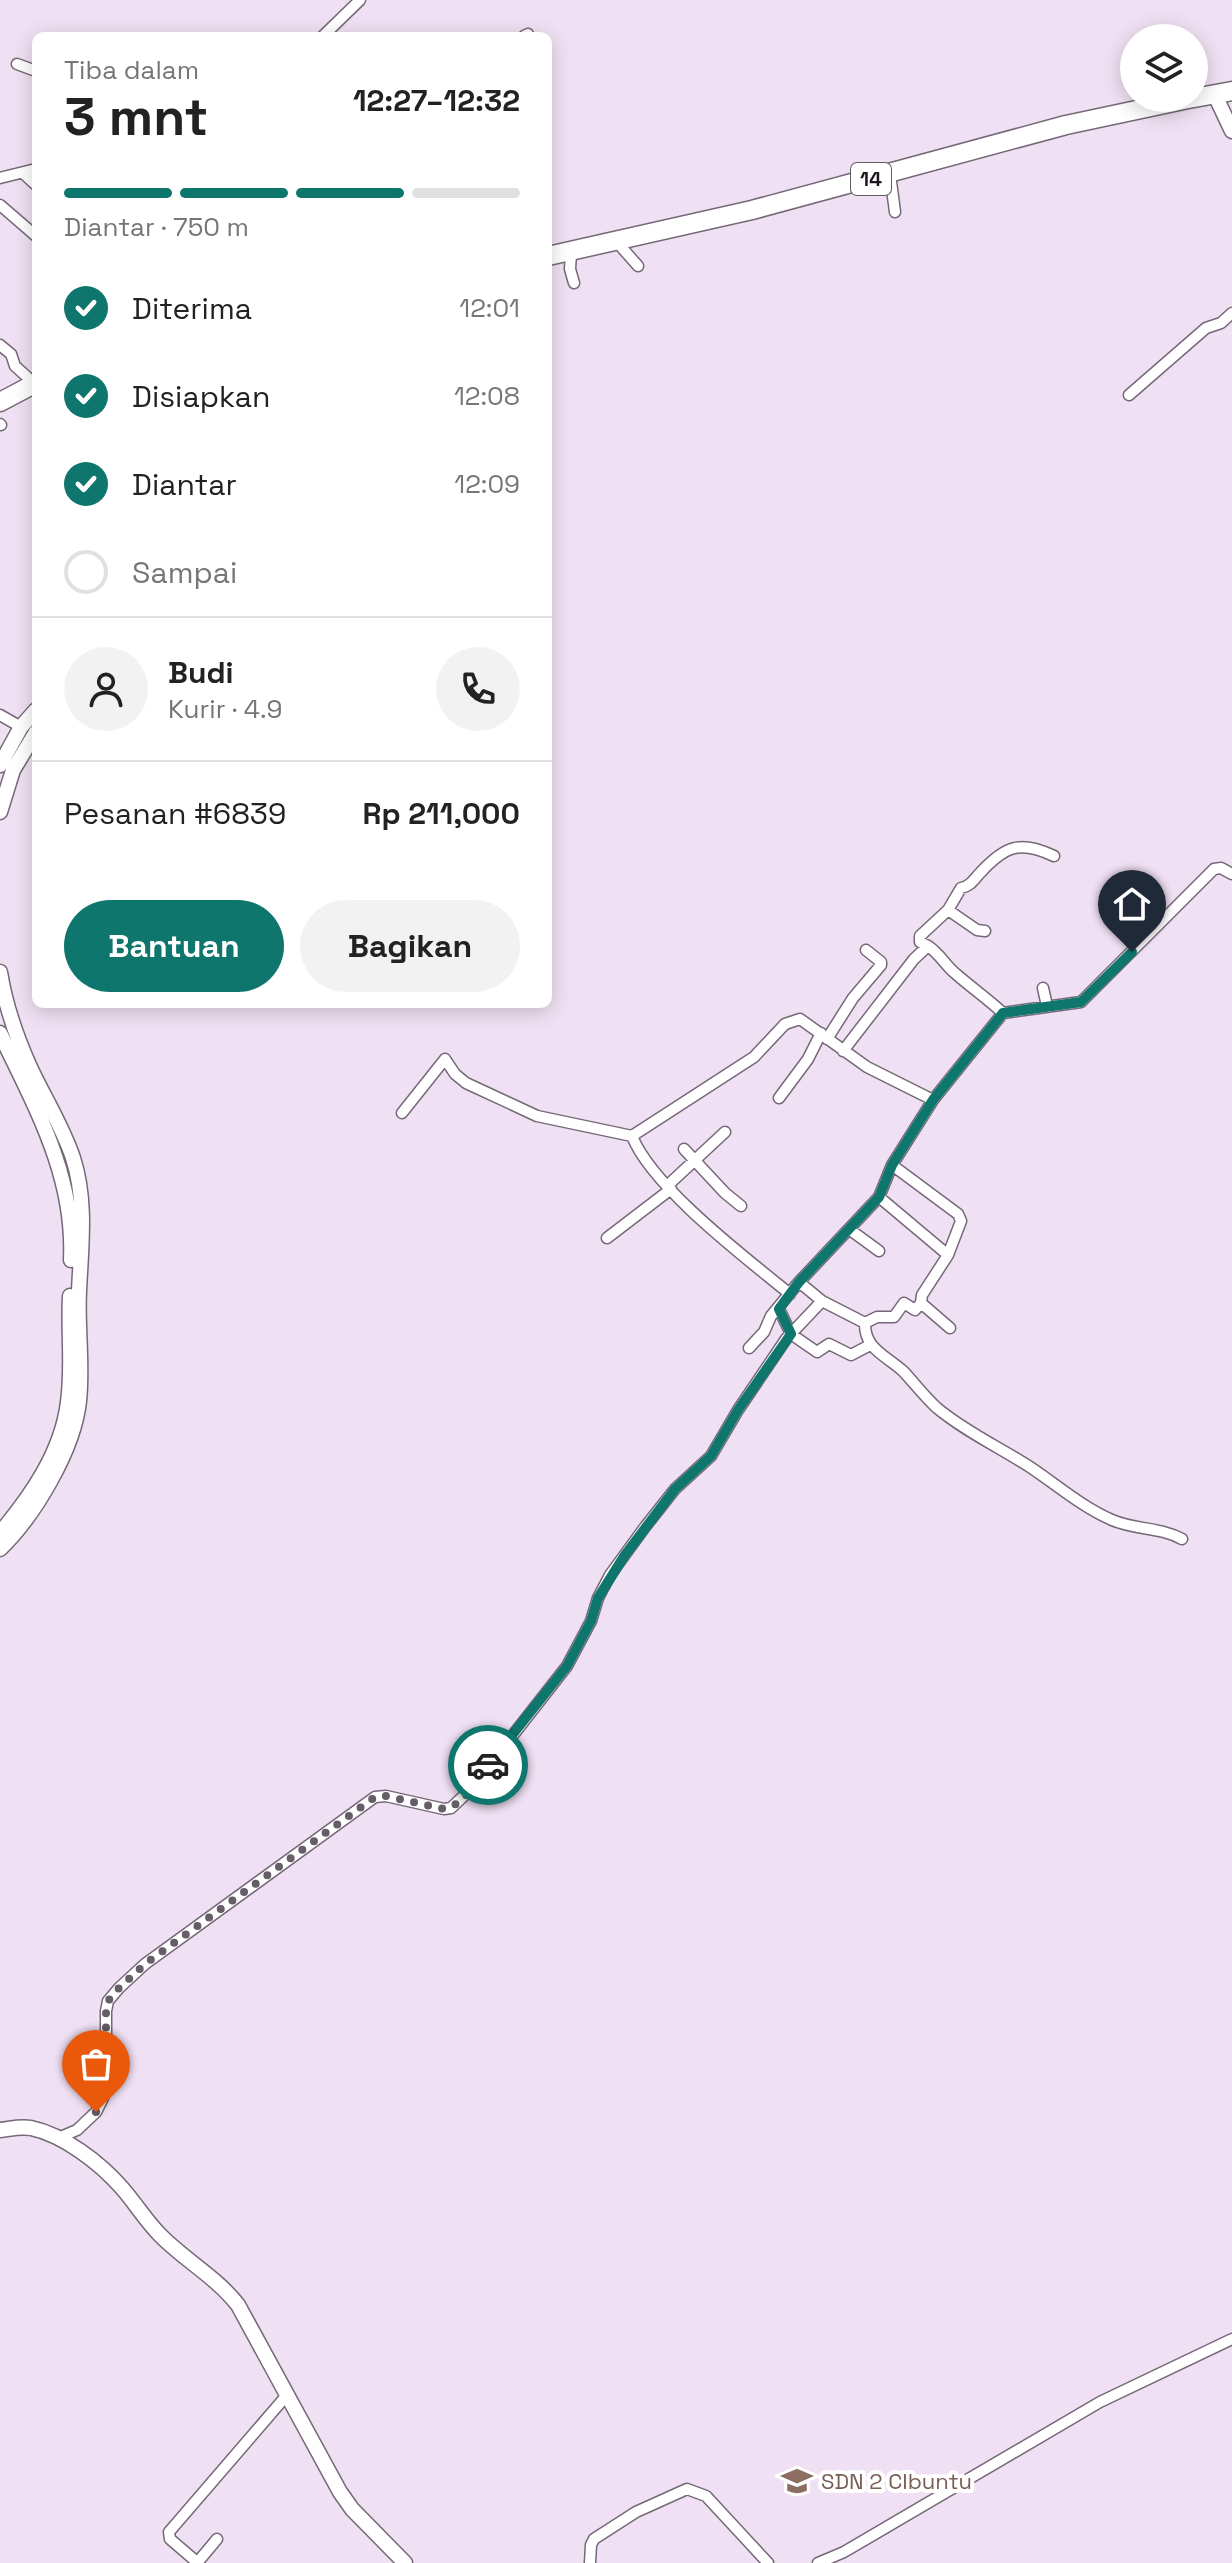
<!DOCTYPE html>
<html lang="id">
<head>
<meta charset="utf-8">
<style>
  body { margin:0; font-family:"Space Grotesk",sans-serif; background:#f2f2f2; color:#222; height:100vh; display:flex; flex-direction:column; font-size:30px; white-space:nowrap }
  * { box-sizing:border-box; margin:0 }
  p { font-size:26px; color:#767676 }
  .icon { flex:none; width:44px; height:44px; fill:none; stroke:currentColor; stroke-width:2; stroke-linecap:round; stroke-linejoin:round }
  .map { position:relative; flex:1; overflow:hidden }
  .details { position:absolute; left:32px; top:32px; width:520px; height:976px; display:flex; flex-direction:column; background:#fff; border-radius:12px; box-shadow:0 4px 20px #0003 }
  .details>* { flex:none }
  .buttons { position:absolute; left:1120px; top:24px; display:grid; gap:16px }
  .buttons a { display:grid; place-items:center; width:88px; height:88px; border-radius:50%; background:#fff; box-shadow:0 4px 20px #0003; font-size:40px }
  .pin { position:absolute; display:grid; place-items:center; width:68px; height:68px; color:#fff; margin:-82px -34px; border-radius:50% 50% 50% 0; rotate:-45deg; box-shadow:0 0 8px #0007 }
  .pin .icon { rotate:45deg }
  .courier { position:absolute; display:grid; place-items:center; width:80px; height:80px; margin:-40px; border:6px solid #0f766e; border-radius:50%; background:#fff; color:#222; box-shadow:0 2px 10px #0007 }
  .headline em { font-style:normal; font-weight:800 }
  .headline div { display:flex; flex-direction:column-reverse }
  .headline { display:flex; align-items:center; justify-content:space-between; height:136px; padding:0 32px }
  h1 { font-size:52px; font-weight:800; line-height:60px }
  .bar { display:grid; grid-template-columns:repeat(4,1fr); gap:12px 8px; align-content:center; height:96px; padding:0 32px }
  .bar i { height:10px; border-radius:6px; background:#e0e0e0 }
  .bar .current { background:#0f766e }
  .bar p { grid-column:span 4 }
  .line { display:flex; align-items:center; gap:20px; padding:0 32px; border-top:2px solid #e0e0e0 }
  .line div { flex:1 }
  .round { display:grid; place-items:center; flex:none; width:84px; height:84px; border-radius:42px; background:#f2f2f2 }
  ol { padding:0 32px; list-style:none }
  li { display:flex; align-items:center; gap:24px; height:88px }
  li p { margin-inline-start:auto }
  li .icon { padding:8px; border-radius:50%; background:#0f766e; color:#fff; stroke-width:4 }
  li:last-child { color:#767676 }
  li i { width:44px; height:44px; border:4px solid #e0e0e0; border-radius:50% }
  .action { display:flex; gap:16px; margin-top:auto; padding:16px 32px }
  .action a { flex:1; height:92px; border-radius:48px; background:#0f766e; color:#fff; font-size:32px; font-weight:800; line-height:92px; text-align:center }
  .action a+a { background:#f2f2f2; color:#222 }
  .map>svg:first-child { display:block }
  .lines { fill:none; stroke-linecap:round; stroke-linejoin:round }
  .street-casing { stroke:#766878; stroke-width:13 }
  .secondary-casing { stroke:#766878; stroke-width:17 }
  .highway-casing { stroke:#766878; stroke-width:21 }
  .street { stroke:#fff; stroke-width:10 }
  .secondary { stroke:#fff; stroke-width:14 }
  .highway { stroke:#fff; stroke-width:18 }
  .done { stroke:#665d68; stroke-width:8; stroke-dasharray:0 14.4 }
  .route { stroke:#0f766e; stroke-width:10 }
  .labels { text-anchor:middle; stroke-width:8; stroke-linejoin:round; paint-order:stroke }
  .shield { fill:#fff; stroke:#605d61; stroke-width:2 }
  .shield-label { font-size:20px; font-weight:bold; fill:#1c171d }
  .education-label { font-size:22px; fill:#785e54; stroke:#fff; text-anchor:start }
</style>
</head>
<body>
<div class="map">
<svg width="1232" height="2563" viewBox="0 0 1232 2563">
  <rect width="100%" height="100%" fill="#f0e0f3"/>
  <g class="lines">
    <defs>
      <path id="street" d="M323 36 360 0
        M524 36 528 34
        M17 64 36 71
        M23 173 36 185
        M890 174 895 212
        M0 178 36 169
        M0 205 36 236
        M616 241 638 266
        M571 253 570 269 574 283
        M0 345 11 354 15 366 35 384
        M1129 395 1206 328 1221 323 1232 313
        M0 424 1 425
        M0 715 21 727
        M948 910 977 930 985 931
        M928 946 920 942V936L948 910 961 888C971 886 974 879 981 872 1005 846 1020 840 1054 856
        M1043 988 1047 1006
        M827 1039 853 998 881 965V962L866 950
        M843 1051 914 959 928 946C940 954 945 965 956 974 972 988 988 999 1003 1013L1081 1002 1214 869 1221 868 1232 874
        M779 1098 808 1059 821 1033
        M402 1113 445 1059 455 1074 466 1083 537 1116 632 1136 754 1057 785 1024 800 1019 867 1067 933 1100
        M632 1136C652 1187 746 1258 790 1294
        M684 1149 725 1193 741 1206
        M892 1165 958 1214 961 1221 948 1255 922 1295 921 1303 915 1310 904 1303 894 1317H877L865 1323C864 1349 887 1356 904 1372 915 1384 925 1397 937 1408 966 1432 999 1447 1030 1467 1057 1485 1082 1507 1112 1520 1135 1530 1160 1527 1182 1539
        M667 1186 725 1132
        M879 1197 948 1255
        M849 1229 879 1251
        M607 1238 671 1189
        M799 1282 822 1301 865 1323
        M921 1303 950 1328
        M779 1309 791 1334 817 1352 829 1344 851 1355 870 1345
        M749 1348 764 1332 771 1316 799 1282 879 1197 892 1165 933 1100 1003 1013
        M58 2138 77 2130 96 2112 103 2098 106 2088V2011L108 2001 119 1988 145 1964 375 1797 386 1796 444 1809 451 1808 470 1790 567 1666 591 1621 598 1598 610 1575 645 1527 675 1489 711 1456 738 1410 786 1339 822 1301
        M197 2563 217 2539
        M198 2563 170 2539 169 2532 287 2395
        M590 2563 591 2545 594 2539 636 2512 687 2489 706 2496 768 2563
        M818 2563 844 2552 1100 2402 1232 2339"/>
      <path id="secondary" d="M1214 93 1232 131
        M0 765 21 727 36 710
        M0 812 13 770 36 732
        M0 972C5 1003 16 1036 29 1065 43 1096 62 1125 73 1158 87 1201 81 1247 79 1291 77 1327 83 1364 79 1401 74 1449 35 1515 0 1549
        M0 1033C35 1107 75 1175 71 1260
        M0 1533C31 1496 62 1452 68 1402 73 1367 68 1332 70 1296
        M0 2130C10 2129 20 2126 31 2128 64 2135 100 2163 122 2188 136 2204 146 2221 161 2236 186 2261 216 2277 238 2305L340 2492 352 2509 405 2563"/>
      <path id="highway" d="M1194 98 1232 91
        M548 256 752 210 1066 125 1193 98
        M0 402 36 383"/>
    </defs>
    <use href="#street" class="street-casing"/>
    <use href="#secondary" class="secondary-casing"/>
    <use href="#highway" class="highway-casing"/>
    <use href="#street" class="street"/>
    <use href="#secondary" class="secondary"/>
    <use href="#highway" class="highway"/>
  </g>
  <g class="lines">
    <path class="done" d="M96 2112 106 2088V2011L108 2001 119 1988 145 1964 375 1797 386 1796 444 1809C463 1806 478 1780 488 1765"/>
    <path class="route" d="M488 1765 567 1666 591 1621 598 1598 625 1555 675 1489 711 1456 738 1410 791 1334 779 1309 799 1282 879 1197 892 1165 933 1100 1003 1013 1081 1002 1132 952"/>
  </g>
  <defs>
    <symbol id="school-bare" viewBox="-9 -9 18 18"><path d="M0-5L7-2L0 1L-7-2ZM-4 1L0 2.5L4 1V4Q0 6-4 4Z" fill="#8d6e63" stroke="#fff" stroke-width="2.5" paint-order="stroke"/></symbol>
  </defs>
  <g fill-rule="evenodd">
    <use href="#school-bare" x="775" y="2459" width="44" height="44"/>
  </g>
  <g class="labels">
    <rect class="shield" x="851" y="163" width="40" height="32" rx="6"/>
    <g class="shield-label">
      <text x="871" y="186">14</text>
    </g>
    <g class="education-label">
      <text x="821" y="2489">SDN 2 CIbuntu</text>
    </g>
  </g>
</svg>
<div class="buttons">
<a><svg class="icon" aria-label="layers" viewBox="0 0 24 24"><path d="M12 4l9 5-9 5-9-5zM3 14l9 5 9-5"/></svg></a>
</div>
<div class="pin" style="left:96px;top:2112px;background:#ea580c"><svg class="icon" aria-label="bag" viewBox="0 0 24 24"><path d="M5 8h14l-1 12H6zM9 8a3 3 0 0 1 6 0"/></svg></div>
<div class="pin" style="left:1132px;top:952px;background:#1f2937"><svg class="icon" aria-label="home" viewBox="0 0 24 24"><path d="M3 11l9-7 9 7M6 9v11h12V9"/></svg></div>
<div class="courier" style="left:488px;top:1765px"><svg class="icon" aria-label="car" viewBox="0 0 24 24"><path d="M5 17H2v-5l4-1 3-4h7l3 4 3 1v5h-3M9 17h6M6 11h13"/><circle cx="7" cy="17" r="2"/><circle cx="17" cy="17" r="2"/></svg></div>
<section class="details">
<div class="headline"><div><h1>3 mnt</h1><p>Tiba dalam</p></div><em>12:27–12:32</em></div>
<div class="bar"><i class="current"></i><i class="current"></i><i class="current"></i><i></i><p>Diantar · 750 m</p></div>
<ol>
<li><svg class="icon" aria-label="check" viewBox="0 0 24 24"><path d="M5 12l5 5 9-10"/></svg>Diterima<p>12:01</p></li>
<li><svg class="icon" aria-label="check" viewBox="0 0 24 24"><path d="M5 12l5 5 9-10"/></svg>Disiapkan<p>12:08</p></li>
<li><svg class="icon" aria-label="check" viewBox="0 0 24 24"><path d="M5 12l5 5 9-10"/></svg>Diantar<p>12:09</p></li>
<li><i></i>Sampai</li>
</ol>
<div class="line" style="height:144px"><a class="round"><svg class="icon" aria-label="person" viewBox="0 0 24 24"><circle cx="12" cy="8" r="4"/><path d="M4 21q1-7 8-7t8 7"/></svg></a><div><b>Budi</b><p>Kurir · 4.9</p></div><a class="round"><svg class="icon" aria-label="phone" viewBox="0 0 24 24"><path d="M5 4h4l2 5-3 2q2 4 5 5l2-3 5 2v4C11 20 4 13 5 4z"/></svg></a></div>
<div class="line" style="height:104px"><div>Pesanan #6839</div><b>Rp 211,000</b></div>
<div class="action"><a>Bantuan</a><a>Bagikan</a></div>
</section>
</div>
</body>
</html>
